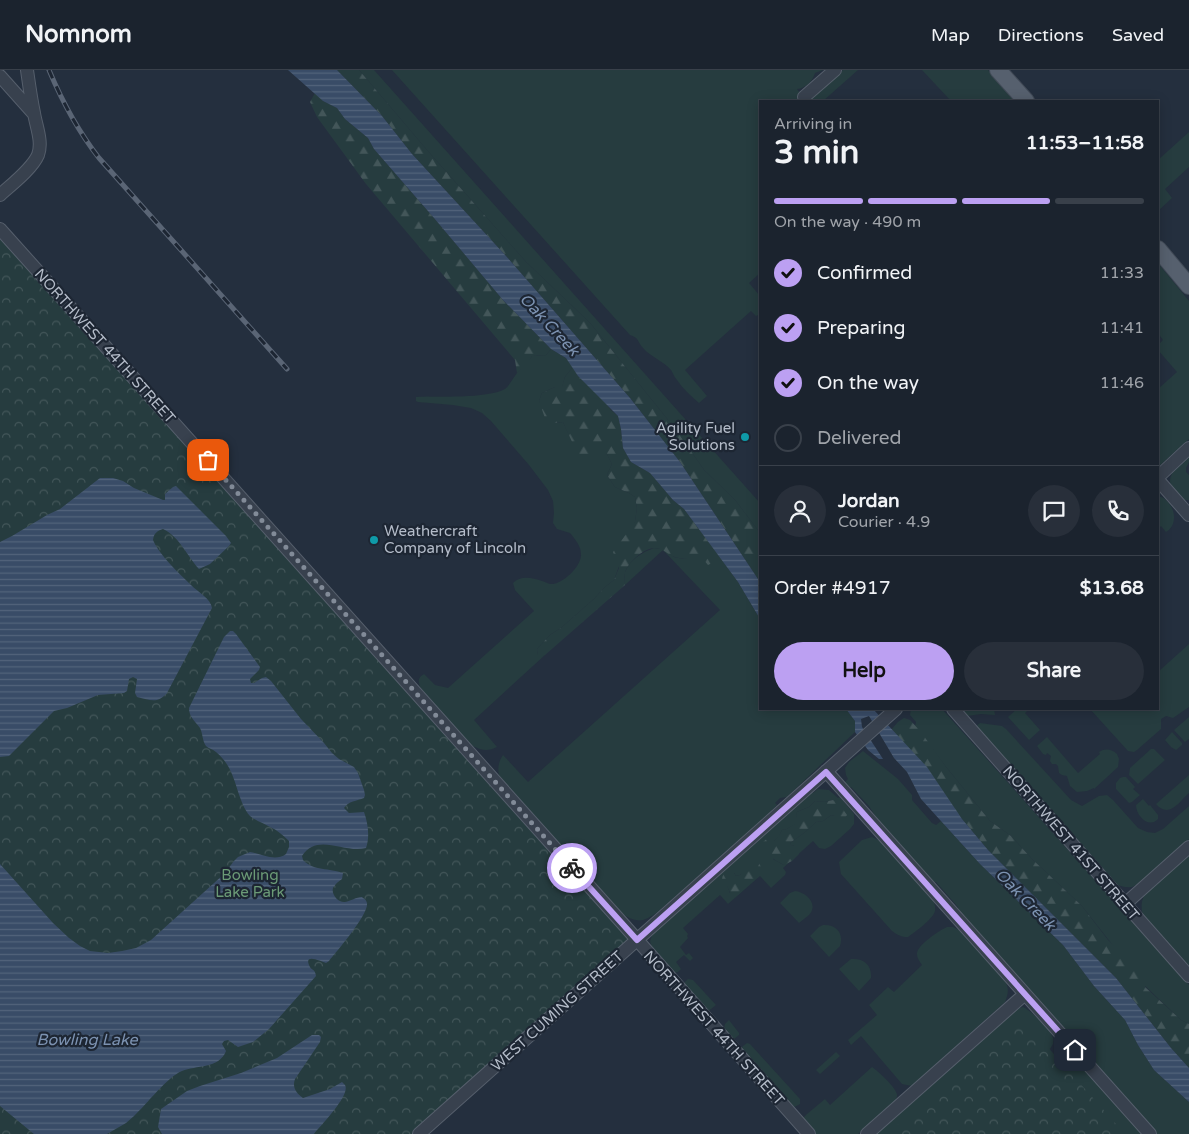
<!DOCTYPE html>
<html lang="en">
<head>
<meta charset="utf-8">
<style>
  body { margin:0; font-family:"Varela Round",sans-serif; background:#282f3a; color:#f1f3f6; height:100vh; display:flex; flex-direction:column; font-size:19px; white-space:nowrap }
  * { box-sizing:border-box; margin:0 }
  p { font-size:16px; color:#a0a4aa }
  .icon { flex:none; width:28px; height:28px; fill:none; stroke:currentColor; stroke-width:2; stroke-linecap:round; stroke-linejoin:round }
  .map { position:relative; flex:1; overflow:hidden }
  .sheet { position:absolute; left:759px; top:30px; width:400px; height:610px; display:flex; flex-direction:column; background:#1b232e; border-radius:0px; box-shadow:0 2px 12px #0003,0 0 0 1px #39404a }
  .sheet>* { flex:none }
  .pin { position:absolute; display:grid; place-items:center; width:42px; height:42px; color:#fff; margin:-21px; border-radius:10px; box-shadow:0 2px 8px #0006 }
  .courier { position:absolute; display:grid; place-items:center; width:50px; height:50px; margin:-25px; border:4px solid #bca0f2; border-radius:50%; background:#fff; color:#222; box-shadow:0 1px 6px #0007 }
  .head em { font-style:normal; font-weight:800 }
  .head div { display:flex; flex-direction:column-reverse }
  .head { display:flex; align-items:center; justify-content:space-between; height:85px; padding:0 15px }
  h1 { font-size:32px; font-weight:800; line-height:38px }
  .bar { display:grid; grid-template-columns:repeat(4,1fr); gap:8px 5px; align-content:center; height:60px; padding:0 15px }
  .bar i { height:6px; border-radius:4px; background:#39404a }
  .bar .current { background:#bca0f2 }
  .bar p { grid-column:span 4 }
  .line { display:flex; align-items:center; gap:12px; padding:0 15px; border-top:1px solid #39404a }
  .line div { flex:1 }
  .round { display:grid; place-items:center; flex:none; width:52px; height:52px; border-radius:26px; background:#282f3a }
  ol { padding:0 15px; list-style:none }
  li { display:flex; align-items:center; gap:15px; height:55px }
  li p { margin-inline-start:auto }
  li .icon { padding:5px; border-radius:50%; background:#bca0f2; color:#111; stroke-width:4 }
  li:last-child { color:#a0a4aa }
  li i { width:28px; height:28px; border:2px solid #39404a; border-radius:50% }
  .primary-button { display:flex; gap:10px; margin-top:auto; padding:10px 15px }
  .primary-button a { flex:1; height:58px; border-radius:30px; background:#bca0f2; color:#111; font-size:20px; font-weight:800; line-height:58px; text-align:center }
  .primary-button a+a { background:#282f3a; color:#f1f3f6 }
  header { display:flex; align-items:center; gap:30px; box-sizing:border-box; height:70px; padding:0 25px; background:#1b232e; border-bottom:1px solid #39404a }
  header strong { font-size:24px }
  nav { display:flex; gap:28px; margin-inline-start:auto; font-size:18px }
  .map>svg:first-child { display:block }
  .grass { fill:#263c3f; fill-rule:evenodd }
  .forest { fill:url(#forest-firs) }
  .park { fill:url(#park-crowns) }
  .water { fill:url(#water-rules) }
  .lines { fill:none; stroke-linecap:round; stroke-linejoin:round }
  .minor-casing { stroke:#565f6c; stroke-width:14 }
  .major-casing { stroke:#414a57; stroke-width:18 }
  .minor { stroke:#38414e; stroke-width:12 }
  .major { stroke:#56606e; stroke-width:16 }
  .rail-casing { stroke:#5a6575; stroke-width:5 }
  .rail { stroke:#1d2633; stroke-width:3; stroke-dasharray:9; stroke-linecap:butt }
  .done { stroke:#828b98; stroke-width:5; stroke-dasharray:0 9 }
  .route { stroke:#bca0f2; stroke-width:6 }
  .culture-dot { fill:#0f9aa8; stroke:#1d2633; stroke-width:2 }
  .labels { text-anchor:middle; stroke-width:4.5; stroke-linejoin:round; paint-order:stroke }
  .street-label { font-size:15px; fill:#b4bcc9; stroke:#1d2633 }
  .poi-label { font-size:15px; fill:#b4bcc9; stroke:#1d2633; text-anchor:end }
  .park-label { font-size:15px; fill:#6b9a76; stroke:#1d2633 }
  .water-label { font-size:16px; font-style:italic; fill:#7c92b1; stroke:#1d2633 }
</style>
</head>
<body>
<header>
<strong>Nomnom</strong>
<nav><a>Map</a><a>Directions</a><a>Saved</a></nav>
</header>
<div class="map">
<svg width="1189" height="1064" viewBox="0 0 1189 1064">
  <defs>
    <pattern id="forest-firs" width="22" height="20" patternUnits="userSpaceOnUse" patternTransform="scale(1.25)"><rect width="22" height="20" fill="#263c3f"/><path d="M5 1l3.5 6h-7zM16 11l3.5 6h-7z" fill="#435659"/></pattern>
    <pattern id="park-crowns" width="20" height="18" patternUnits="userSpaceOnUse" patternTransform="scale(1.25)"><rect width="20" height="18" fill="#263c3f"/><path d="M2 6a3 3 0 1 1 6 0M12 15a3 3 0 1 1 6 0" fill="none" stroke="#435659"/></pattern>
    <pattern id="water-rules" width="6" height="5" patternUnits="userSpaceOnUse" patternTransform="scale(1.25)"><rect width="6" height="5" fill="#394c67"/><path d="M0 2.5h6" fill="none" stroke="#53647b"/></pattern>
  </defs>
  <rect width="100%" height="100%" fill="#242f3e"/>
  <path class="grass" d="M359 0H374L760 433V463L735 430 704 400 676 360 590 253 526 192 426 79Z
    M392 0H823L815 3C812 12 806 18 797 19L806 31 809 30 843 0H858L823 31H760V203L749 213 760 226V244L756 246 751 241 685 300 707 326 699 333C691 326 683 319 677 310 674 307 673 303 671 300 663 291 651 287 643 278 637 272 640 268 630 265Z
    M922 0H988L1015 31H951Z
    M1189 62V97L1165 119 1172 128 1158 141V90Z
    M1158 193 1189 231V369L1158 397V319L1177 302 1158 280V275L1163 270 1158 263Z
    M551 279 566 288 573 297 565 307 562 318 555 317 542 323 539 331 555 353 563 352 579 385 607 384 612 394 607 405 615 417 629 423 635 427 637 438 635 452 614 510 604 518 594 529 561 558 550 565 537 579 538 585H545L474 650 497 677C489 681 483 681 475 677 463 672 420 625 419 613 418 608 421 606 424 604L435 615 448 618 534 541 515 520 513 513C521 505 532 508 542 511 545 512 547 513 550 514 562 515 582 496 581 484 581 476 575 469 570 463L557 459 553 453 554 443 553 431 548 420 529 395 491 351 482 343 471 338 453 335 418 332 416 331V327C437 326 487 329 505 319 510 315 513 308 517 303 522 297 527 293 532 286L546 285Z
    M1189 385V392L1186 398V402L1189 405V430H1181C1178 426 1173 421 1171 416 1166 404 1181 393 1189 385Z
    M1158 426C1173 429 1181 453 1166 462L1161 456 1158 460Z
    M654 478 663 479 674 487 684 489H703L714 484V479L738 512 760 549V639H846L855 651V662L787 727 780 728 775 733 777 735 767 745 660 840C655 844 649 848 643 850 625 854 603 825 592 813 593 806 589 804 583 803L500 708C497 700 498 692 503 685L528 712 720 540 663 480 625 515C625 511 624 505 625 502 630 489 643 482 654 478Z
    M1189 574V637L1173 648 1166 646 1161 649V659L1137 680 1134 682 1128 681 1090 639H1158V602Z
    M911 639H942L1189 915V954L1181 950 1145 916 1081 835 1033 790 1011 766 990 751 946 697 915 656 916 652 910 645Z
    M960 639H994L995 645 981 644 967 646Z
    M1017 639H1029L1025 643 1040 660 1029 670 1008 647Z
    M1189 647V669L1185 672 1184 671 1174 660Z
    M980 653 1002 656 1006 659 1071 730 1082 736 1099 726 1107 725 1113 730 1138 758 1147 762 1155 763 1163 759 1189 736V769C1179 778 1142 814 1132 817 1126 818 1119 816 1113 813L976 656Z
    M1172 662 1182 673V675L1176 680 1171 677 1165 670Z
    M1047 667 1078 703 1100 684 1099 682C1105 678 1112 679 1117 684L1119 689 1118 697 1094 719V718L1087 721 1077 722 1070 716 1067 706 1062 705 1059 703 1058 696 1056 694H1052L1050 691 1051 686 1047 683 1046 685 1043 684 1037 676Z
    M1151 679H1154L1165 690 1138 714 1129 705 1130 698Z
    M863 681 898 709 912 725V730L932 753 936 755 941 751 980 794 1063 875 1094 916 1125 950 1138 975 1154 1000 1189 1032V1064H1156L959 843 958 837 936 812H932L881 755 869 736 852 718 851 717 849 718 844 713 848 709 846 705 845 698 849 692Z
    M1189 705V723C1179 732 1169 749 1156 734Z
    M1123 707H1126L1135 717 1133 719 1140 725 1132 732 1129 733 1116 719V713L1120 708Z
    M818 719 829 720 838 728 840 727 854 744V754L850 759 831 776 825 779 819 778 813 771 783 798 786 802 785 805 771 818 760 806 728 834 720 825 683 858 688 864 687 866 688 868 680 877 686 885 689 883 693 888 690 891 684 885 676 892 681 899 678 902 674 903 652 879 650 871 653 863 812 721 813 723ZM833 730 835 746 831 745 823 751 816 752 805 762 790 773 791 775 794 776 784 795 773 789 774 771 779 767 782 760 787 759 796 754 797 742 809 737 815 731 824 732ZM759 793 760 796 730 823 727 815 734 803 736 806 740 805Z
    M1143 729 1149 736 1150 735 1158 745V749C1149 759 1136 746 1136 735Z
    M872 767 882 772 933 829C934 833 936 837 935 841 933 849 915 862 908 867 901 867 898 865 892 861L841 804 839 792 862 770Z
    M1189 782V899L1144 849C1136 826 1150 817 1165 803 1173 796 1181 789 1189 782Z
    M795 821C806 822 819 834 809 845 806 848 802 850 799 853L780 833 790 823Z
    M823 855C837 854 844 864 840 876L829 887 810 866 819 857Z
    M947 857H953L959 860 1004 910C1010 918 1008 924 1005 932L912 1016 902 1014 861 966 851 975 848 970 877 945 869 935 888 917 894 922 922 895C920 892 917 888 917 884 916 876 940 860 947 857Z
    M851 889C864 888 872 895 871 908L859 921 839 899Z
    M688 909 693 910 716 935 706 943 685 917 684 913Z
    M1023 937C1030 940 1049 958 1052 966 1054 969 1053 970 1053 974L1048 982 1046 996 1057 985 1062 982 1070 985 1076 990 1142 1064H872L1016 939Z
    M729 950 739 963V965L733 970 724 959 725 954Z
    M747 973 750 974 800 1029V1034C797 1036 795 1037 792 1037L741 979 743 976Z
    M836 982 840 986 820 1004 816 1000Z
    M872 997C879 1002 893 1015 896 1022 898 1026 897 1027 895 1031L858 1064H815L804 1050V1047L807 1044 825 1029 830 1035Z"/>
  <path class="forest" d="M337 0H359L426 79 526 192 590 253 676 360 704 400 735 430 760 463V512L680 392 630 328 506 186 412 84 382 46Z
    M315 23 323 31 337 38 345 49 368 68 374 79 434 148 503 230 551 279 546 285 532 286 526 295 517 303 515 290 366 114 317 47 310 32Z
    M573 297 578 306 600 326 611 340 618 346 621 359 623 378 631 392 650 403 673 430 684 439 714 479V492L708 495 703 489C694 489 684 490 675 487 668 485 662 477 654 478 644 478 627 493 625 503 624 506 625 511 625 515L545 585H538L537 579 550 565 561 558 594 529 604 518 614 510 619 498 613 482 635 452 637 438 635 427 629 423 615 417 607 405 612 394 607 384 599 388 578 385 563 352 555 353 546 351 539 331 542 323 555 317H562L565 307Z
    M904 648 910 650 921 662 946 697 990 751 1011 766 1033 790 1081 835 1108 870 1145 906V917L1181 950 1189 954V998L1171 978 1116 908 988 780 962 749 892 659 898 652Z
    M833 730 839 734 847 745 842 752H838L835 746 831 745 823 751 816 752 805 762 790 773 791 775 794 776 798 772 802 775 798 781 799 784 792 791 784 795C773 789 765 785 763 772L769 767 774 771 779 766 782 760 787 759 795 754 797 742 809 737 815 731 824 732Z
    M753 789 759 793 762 799 758 806 738 825 733 826C727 820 730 817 722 811 722 804 725 802 731 799L736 806 740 805 743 802 740 797 742 794Z"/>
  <path class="park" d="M0 159 637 870 419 1064H0Z
    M1020 946 1125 1064H887Z"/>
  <path class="water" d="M288 0H337L382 46 412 84 506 186 630 328 680 392 760 512V549L738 512 684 439 673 430 650 403 631 392 623 378 621 359 618 346 578 306 566 288 551 279 503 230 434 148 374 79 368 68 345 49 337 38 323 31Z
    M100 408H113L123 411 134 418 163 430H165V424L173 417 176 416 226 466 231 473 229 476 210 494 199 499C187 486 179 466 163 459 157 461 154 463 153 470 159 485 180 504 191 515 198 522 211 529 212 538L167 623C157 634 151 630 137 627L135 623 137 609 133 607 129 609 127 621 124 623 98 625 67 638 54 641 9 686 0 687V472L12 466 47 445 60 439Z
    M230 561H233L236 564 260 597 259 600 250 609 251 613H254L262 608 266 607 271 611 301 649 324 673 332 683 339 689 354 697 358 703 364 720 365 725 364 728C357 731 348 731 344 738L349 743 364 742C368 753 370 767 366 778 345 784 317 762 302 786L303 790C313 801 330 798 343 803L342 809C339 811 335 814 333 818 331 825 339 833 345 832 351 831 356 827 362 827 364 829 366 829 367 833 369 844 337 881 329 891L326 893C322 892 304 883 309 895 311 901 315 898 316 906L269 959 253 972 238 977 228 970 224 971 222 974 226 981C219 999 196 995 182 1001 167 1007 147 1034 134 1046L126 1053 107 1064H34L0 1036V794L53 853 69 868 80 876 90 881 108 883 122 881 136 878 151 870 224 804 234 791 238 787 250 782C262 784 275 792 286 784L289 777V771C283 765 277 760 270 757 263 753 256 751 250 746 239 734 237 711 228 696 225 691 221 686 216 682 213 679 209 679 206 676 202 670 203 664 200 658 195 651 189 647 189 638L224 567Z
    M846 639H873L927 697 962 749 988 780 1116 908 1171 978 1189 998V1032L1154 1000 1138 975 1125 950 1094 916 1063 875 980 794 921 729 907 702 894 688 869 646 861 649 862 657 883 689H879L868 680 855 662V651Z
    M312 965H319L321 967 320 972 295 1009C292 1017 296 1023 303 1028L330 1019 342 1012C343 1013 344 1014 345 1015 351 1025 320 1056 314 1064H162L158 1057 161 1039 187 1021 200 1016 241 1003 277 988Z"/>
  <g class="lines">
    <defs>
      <path id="minor" d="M0 6 34 44
        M804 27 835 0
        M0 125C11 115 32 99 38 85 43 72 36 56 34 43 31 29 29 14 27 0
        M0 159 624 855 809 1064
        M1158 407 1189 378
        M1158 410 1189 445
        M953 639 1189 906
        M826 701 1150 1064
        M1125 834 1189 777
        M419 1064 896 639
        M867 1064 1025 924"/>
      <path id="major" d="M998 0 1026 31
        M1158 179 1189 216"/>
    </defs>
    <use href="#minor" class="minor-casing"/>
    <use href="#major" class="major-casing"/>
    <use href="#minor" class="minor"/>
    <use href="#major" class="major"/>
    <defs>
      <path id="rail" d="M49 0C62 31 78 61 99 88L287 299"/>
    </defs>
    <use href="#rail" class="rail-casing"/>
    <use href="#rail" class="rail"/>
  </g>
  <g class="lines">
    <path class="done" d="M208 390 572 798"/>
    <path class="route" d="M572 798 637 870 826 702 1075 980"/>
  </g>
  <g class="culture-dot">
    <circle cx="745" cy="367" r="5"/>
    <circle cx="374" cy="470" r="5"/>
  </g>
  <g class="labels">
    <g class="street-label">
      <text transform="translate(105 276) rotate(48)" y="5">NORTHWEST 44TH STREET</text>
      <text transform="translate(1071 773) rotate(49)" y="5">NORTHWEST 41ST STREET</text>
      <text transform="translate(557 941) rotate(-42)" y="5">WEST CUMING STREET</text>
      <text transform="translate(714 958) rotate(48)" y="5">NORTHWEST 44TH STREET</text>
    </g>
    <g class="poi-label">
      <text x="735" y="363">Agility Fuel<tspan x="735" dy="17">Solutions</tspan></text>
      <text x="384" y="466" text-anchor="start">Weathercraft<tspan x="384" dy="17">Company of Lincoln</tspan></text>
    </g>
    <g class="park-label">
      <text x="250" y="810">Bowling<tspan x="250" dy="17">Lake Park</tspan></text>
    </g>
    <g class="water-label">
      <text transform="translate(550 254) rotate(47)" y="6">Oak Creek</text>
      <text transform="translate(1026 829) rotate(46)" y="6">Oak Creek</text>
      <text x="87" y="975">Bowling Lake</text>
    </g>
  </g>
</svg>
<div class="pin" style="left:208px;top:390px;background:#ea580c"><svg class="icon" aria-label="bag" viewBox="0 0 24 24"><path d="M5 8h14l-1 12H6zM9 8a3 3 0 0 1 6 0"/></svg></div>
<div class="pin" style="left:1075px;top:980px;background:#1f2937"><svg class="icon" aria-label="home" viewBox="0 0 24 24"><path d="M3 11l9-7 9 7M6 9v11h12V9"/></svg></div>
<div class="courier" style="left:572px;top:798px"><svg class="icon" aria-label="bike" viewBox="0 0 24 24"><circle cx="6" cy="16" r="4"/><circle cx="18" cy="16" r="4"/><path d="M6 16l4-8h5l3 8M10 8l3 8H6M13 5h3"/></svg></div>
<section class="sheet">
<div class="head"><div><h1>3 min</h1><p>Arriving in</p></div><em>11:53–11:58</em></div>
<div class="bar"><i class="current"></i><i class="current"></i><i class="current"></i><i></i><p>On the way · 490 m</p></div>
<ol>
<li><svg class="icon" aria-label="check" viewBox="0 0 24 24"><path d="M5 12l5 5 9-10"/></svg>Confirmed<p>11:33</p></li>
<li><svg class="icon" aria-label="check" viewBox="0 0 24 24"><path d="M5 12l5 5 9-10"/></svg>Preparing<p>11:41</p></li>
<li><svg class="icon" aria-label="check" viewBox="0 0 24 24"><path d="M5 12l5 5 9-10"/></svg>On the way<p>11:46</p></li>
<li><i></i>Delivered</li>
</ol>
<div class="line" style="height:90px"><a class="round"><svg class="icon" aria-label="person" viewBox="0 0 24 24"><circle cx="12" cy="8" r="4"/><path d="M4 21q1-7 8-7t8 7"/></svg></a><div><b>Jordan</b><p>Courier · 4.9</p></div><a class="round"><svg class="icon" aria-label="chat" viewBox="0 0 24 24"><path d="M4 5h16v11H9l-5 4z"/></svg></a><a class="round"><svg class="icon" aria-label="phone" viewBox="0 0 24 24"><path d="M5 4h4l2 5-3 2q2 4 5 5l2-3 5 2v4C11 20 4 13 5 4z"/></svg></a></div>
<div class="line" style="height:65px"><div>Order #4917</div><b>$13.68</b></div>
<div class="primary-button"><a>Help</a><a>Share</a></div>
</section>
</div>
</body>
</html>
